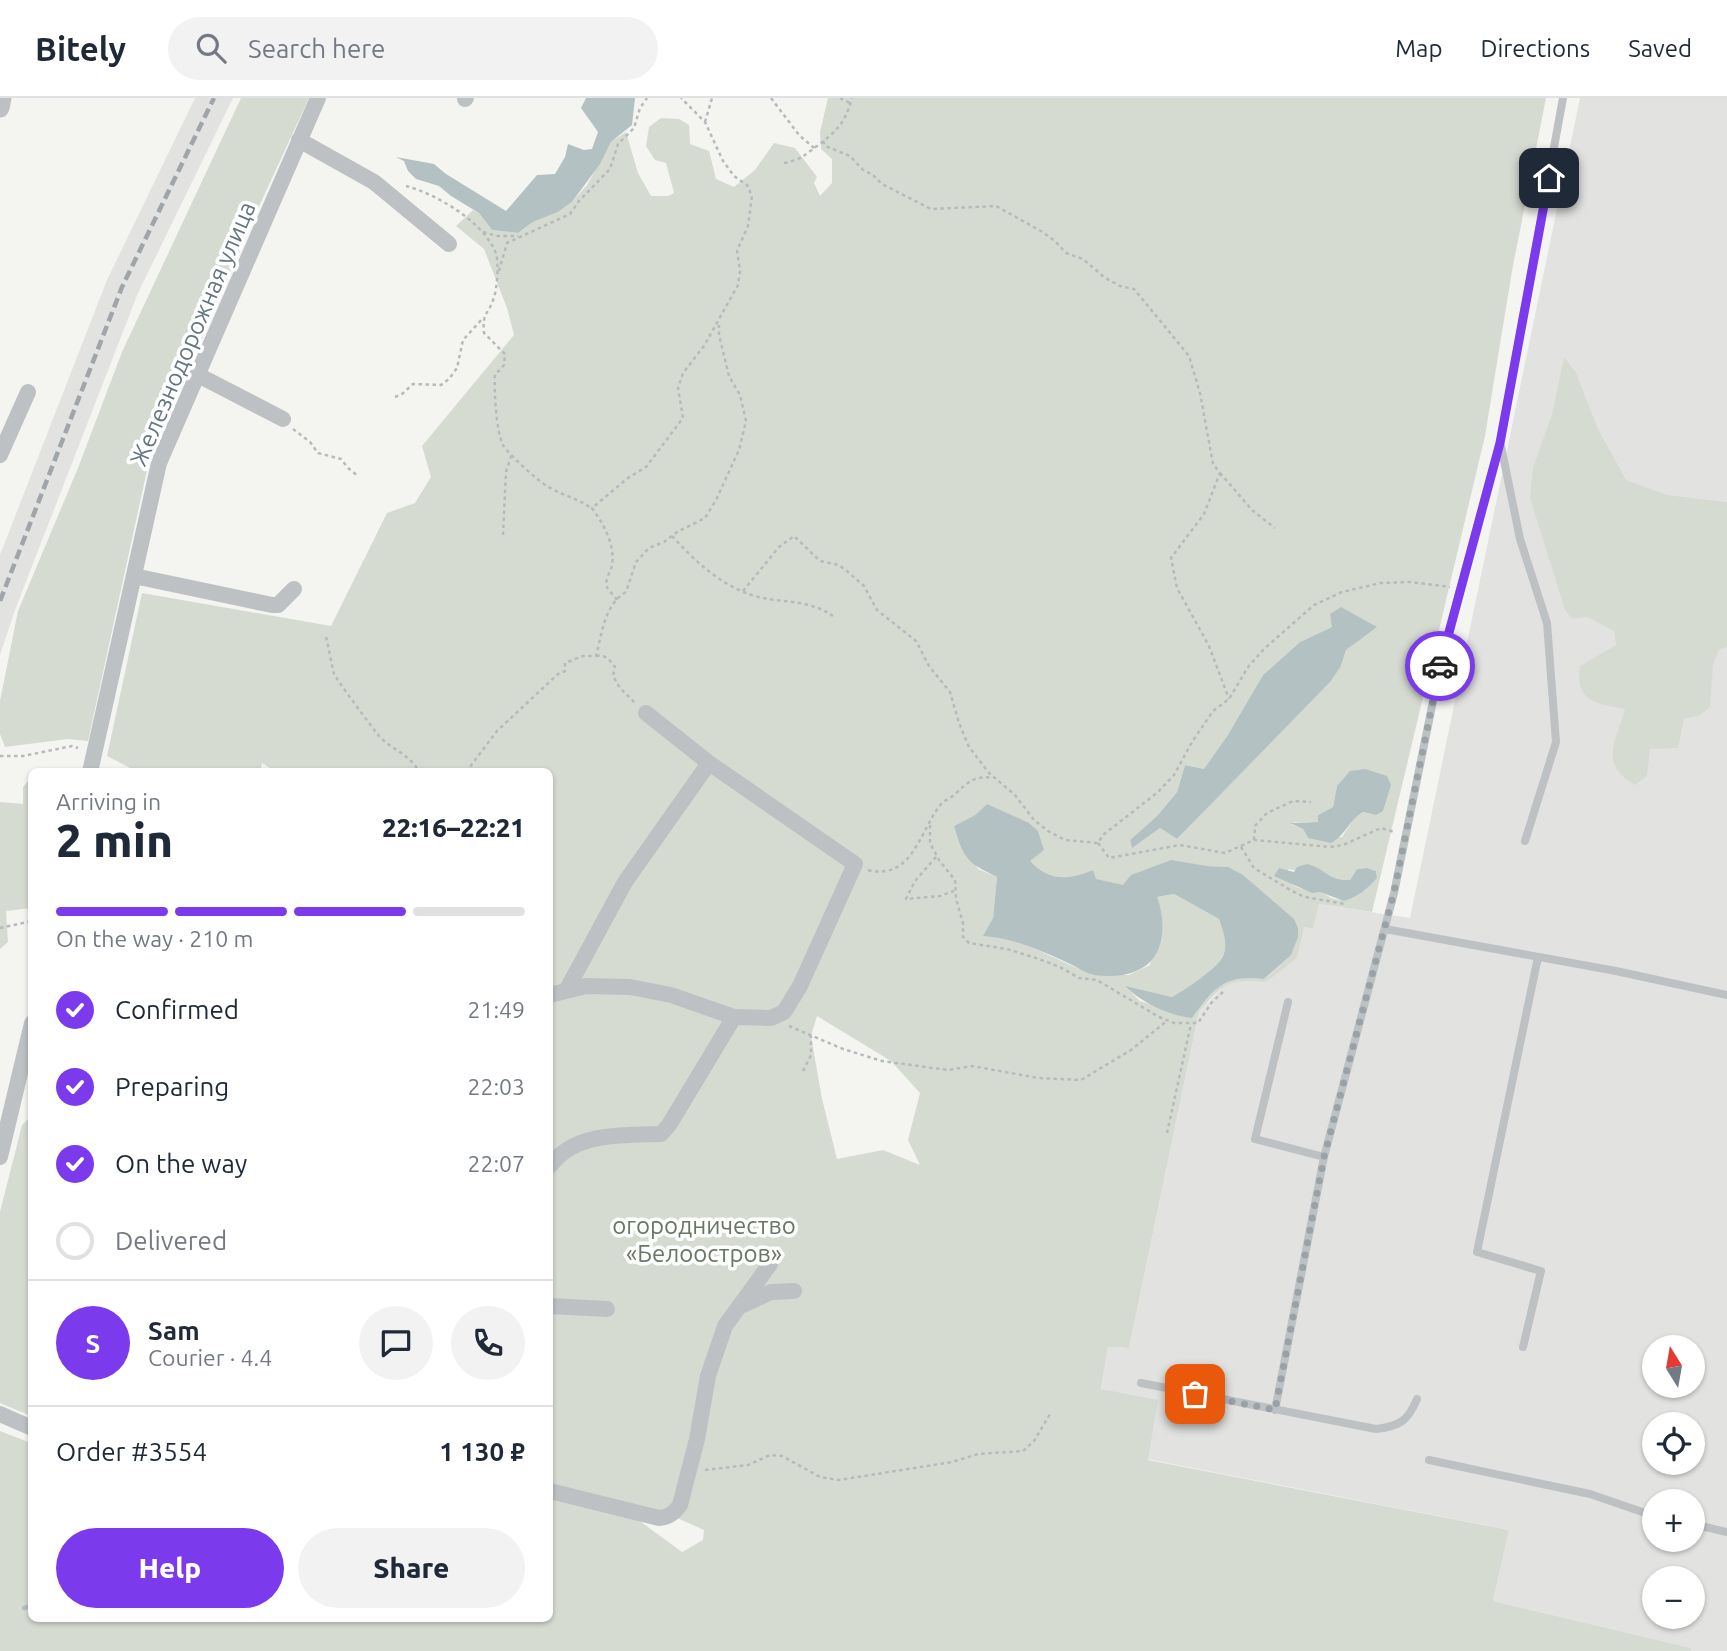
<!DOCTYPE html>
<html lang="en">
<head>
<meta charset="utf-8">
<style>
  body { margin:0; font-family:Ubuntu,sans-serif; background:#f2f2f3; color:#1f2937; height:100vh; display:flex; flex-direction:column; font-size:26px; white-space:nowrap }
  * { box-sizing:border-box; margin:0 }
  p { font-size:23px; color:#747a83 }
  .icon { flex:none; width:38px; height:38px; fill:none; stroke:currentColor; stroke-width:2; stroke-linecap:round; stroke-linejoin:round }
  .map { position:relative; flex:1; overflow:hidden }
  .sheet { position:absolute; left:28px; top:670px; width:525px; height:854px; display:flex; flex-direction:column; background:#fff; border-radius:10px; box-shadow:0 2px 5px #0004 }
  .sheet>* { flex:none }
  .needle { width:46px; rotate:349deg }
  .buttons { position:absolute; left:1642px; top:1237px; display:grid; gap:14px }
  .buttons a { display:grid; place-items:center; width:63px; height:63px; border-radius:50%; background:#fff; box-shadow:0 2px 5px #0004; font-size:35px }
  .pin { position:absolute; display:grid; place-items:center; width:60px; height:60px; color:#fff; margin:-30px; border-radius:14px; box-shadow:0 4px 10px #0006 }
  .courier { position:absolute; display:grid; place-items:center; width:70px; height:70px; margin:-35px; border:5px solid #7c3aed; border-radius:50%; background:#fff; color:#222; box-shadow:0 2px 9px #0007 }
  .headline em { font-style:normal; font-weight:800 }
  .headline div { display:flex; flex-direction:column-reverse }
  .headline { display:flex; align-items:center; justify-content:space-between; height:119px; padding:0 28px }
  h1 { font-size:46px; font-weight:800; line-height:52px }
  .bar { display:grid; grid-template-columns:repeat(4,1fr); gap:10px 7px; align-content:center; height:84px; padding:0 28px }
  .bar i { height:9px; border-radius:5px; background:#e0e1e3 }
  .bar .current { background:#7c3aed }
  .bar p { grid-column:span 4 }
  .line { display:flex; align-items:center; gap:18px; padding:0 28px; border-top:2px solid #e0e1e3 }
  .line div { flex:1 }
  .round { display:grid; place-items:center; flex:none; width:74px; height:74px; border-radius:37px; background:#f2f2f3 }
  ol { padding:0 28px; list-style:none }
  li { display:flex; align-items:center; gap:21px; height:77px }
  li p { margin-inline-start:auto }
  li .icon { padding:7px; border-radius:50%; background:#7c3aed; color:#fff; stroke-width:4 }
  li:last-child { color:#747a83 }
  li i { width:38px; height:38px; border:4px solid #e0e1e3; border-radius:50% }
  .cta { display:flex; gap:14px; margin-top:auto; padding:14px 28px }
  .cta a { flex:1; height:80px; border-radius:42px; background:#7c3aed; color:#fff; font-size:28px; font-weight:800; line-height:80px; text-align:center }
  .cta a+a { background:#f2f2f3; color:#1f2937 }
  header { display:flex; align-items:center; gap:42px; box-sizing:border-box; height:98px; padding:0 35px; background:#fff; border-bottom:2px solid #e0e1e3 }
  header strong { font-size:33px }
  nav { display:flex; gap:38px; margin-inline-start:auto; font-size:24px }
  .search { width:490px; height:63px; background:#f2f2f3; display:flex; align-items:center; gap:18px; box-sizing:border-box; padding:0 24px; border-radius:38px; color:#747a83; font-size:26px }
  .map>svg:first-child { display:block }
  .built { fill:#e2e3e1; fill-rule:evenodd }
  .green { fill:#d6dbd2; fill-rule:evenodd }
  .water { fill:#b4c1c3 }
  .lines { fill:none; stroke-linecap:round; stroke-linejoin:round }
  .stream { stroke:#b4c1c3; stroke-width:4.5 }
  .path { stroke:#b7babc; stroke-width:2.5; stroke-dasharray:3.5 3.5; stroke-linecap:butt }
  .service { stroke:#bdc1c4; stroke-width:8 }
  .minor { stroke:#bdc1c4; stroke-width:16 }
  .tertiary { stroke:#bdc1c4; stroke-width:19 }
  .rail { stroke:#9fa5a9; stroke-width:4.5; stroke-dasharray:10 5; stroke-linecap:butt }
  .done { stroke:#98a2a7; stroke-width:7; stroke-dasharray:0 12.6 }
  .route { stroke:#7c3aed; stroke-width:9 }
  .labels { text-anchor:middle; stroke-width:7; stroke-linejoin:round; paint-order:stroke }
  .street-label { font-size:24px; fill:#66767f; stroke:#fff }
  .park-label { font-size:24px; fill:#697764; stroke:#fff }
</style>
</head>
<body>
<header>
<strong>Bitely</strong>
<div class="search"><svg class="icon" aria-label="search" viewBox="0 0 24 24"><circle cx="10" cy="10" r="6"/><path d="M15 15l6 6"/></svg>Search here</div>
<nav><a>Map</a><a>Directions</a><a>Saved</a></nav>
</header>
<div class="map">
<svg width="1727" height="1553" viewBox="0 0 1727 1553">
  <rect width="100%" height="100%" fill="#f4f4f1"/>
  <path class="built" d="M195 0H233L138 195 15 512 0 557V457L107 182Z
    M1580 0H1727V1553H1691V1550L1493 1503 1509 1432 1147 1361 1101 1292 1108 1249 1129 1250 1199 914 1227 885 1249 882 1266 884 1304 829 1313 831 1318 806 1410 820ZM1654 1250H1692V1288H1654ZM1654 1326H1692V1365H1654ZM1654 1404H1692V1442H1654ZM1654 1480H1692V1519H1654Z"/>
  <path class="green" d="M241 0H309L255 117 149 363 88 643 68 641 5 649 0 636V603L18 513 78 370 122 254Z
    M828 0H1546L1512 173 1485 338 1372 814 1319 806 1313 831 1304 829 1297 860 1266 884C1228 880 1223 886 1199 914L1129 1250 1108 1249 1101 1291 1158 1302 1148 1362 1509 1432 1493 1503 1691 1550V1553H0V1333L31 1345 32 1521H550V674H276L262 665 260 674H138L107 658 142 495 331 528 387 415 415 405 431 379 422 348 514 237 507 210 484 151 456 128 473 112 479 115 492 132 518 135 533 124 558 114 572 104 587 87 611 44 626 34 638 75 651 98H668L674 95 666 65 655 62 646 48 649 29 661 20 679 21 689 27 690 46 709 53 716 81 734 89 755 72 774 45 795 50 817 79 814 85 820 98 832 85V61L821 51 820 34ZM1332 529H1376L1346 552 1341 568 1177 741 1160 730 1132 749 1130 742 1157 718 1177 694 1185 667 1204 671 1229 637 1263 577 1300 544ZM1337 688 1376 717 1363 714 1355 719 1342 739 1308 740 1303 731 1291 726 1294 724H1318V717L1333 709ZM987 706C1001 724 1029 773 1051 779 1065 783 1081 777 1093 772L1095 781 1123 788 1207 768 1228 769 1298 830C1298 854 1282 868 1264 881 1223 877 1215 889 1192 919L1140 903 1126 889 1172 899C1183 893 1216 871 1222 860 1229 848 1223 833 1219 821L1174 796 1157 799 1150 867 1129 877H1092L1027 847 1000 839 984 838 993 820 997 779 978 771 954 728 975 717ZM1367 770 1376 773 1377 780C1367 792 1351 805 1335 801 1329 800 1325 795 1320 794 1308 792 1299 792 1289 784L1288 771 1337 782H1350L1357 771ZM817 918 891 963 920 995 908 1042 920 1067 883 1052 837 1061 822 1001 811 938ZM633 1418 677 1420 704 1432 703 1442 682 1454Z
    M1564 259 1576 275 1598 331 1626 382 1667 397 1727 404V549L1719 552 1713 566 1710 609 1699 618 1684 621 1678 650 1650 651 1647 678 1635 687C1598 666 1616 644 1625 611 1596 605 1575 605 1580 568L1616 547 1614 533 1587 519 1572 521 1565 512 1530 400 1533 370 1552 316Z
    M31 680V810L6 813 8 844 0 851V704L23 706V689Z
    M31 1018V1318L0 1305V1114L22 1027Z"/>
  <path class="water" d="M586 0H635L632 27 611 44 600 66 572 104 558 114 533 124 518 135 492 132 479 115 451 98 439 88 416 81 408 73 404 63 396 59 434 66 446 76 506 113 537 77 555 76 565 59 568 46 584 52 592 51 598 34 581 10Z
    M1341 509 1377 529 1346 552 1341 568 1330 584 1177 741 1160 730 1132 750 1130 742 1157 718 1177 694 1185 667 1204 671 1228 637 1263 577 1300 544 1332 529 1330 516Z
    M1365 671 1387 678 1391 687 1383 713 1376 717 1363 714C1348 723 1346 737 1331 745L1308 740 1303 731 1290 725 1318 724V717L1333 709 1337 688 1350 673Z
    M987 706 1029 725 1038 733 1044 752 1030 763C1049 784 1069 782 1093 772L1096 781 1123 787 1131 777 1171 762 1207 768 1228 769 1243 777 1294 821 1298 830V839L1291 857 1264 881C1223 877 1215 889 1192 920 1168 917 1142 905 1125 888L1172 899C1183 893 1216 871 1222 860 1229 848 1223 833 1219 821L1174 796 1157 799C1164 817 1165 840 1156 856 1144 877 1117 880 1094 877 1086 876 1077 869 1070 866 1042 853 1014 840 983 838L993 820 997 779C966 764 964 761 954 728L975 717Z
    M1307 766C1327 771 1327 783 1350 782L1357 771 1367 770 1376 773 1377 780C1368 791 1357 799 1344 803L1320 794 1312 795 1274 778 1279 770 1294 774 1297 769Z"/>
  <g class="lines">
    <path class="stream" d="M24 1510 32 1508"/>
    <path class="path" d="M771 0 799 37 814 50
      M840 0 850 5
      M705 24 712 0
      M823 43 825 48 850 58 864 73 872 76 882 86 931 111 996 108 1041 133 1055 143 1066 155 1083 161 1104 179 1120 188 1134 191 1189 258 1200 295 1213 366 1220 375 1204 416 1171 460 1177 490 1209 548 1229 601
      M784 65C803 61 803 58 817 48 838 32 845 25 852 0
      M406 88C436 96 485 124 496 156 499 164 497 191 494 199 489 217 482 213 484 235L505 256 504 267 495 277C494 293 496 333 503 347 509 357 537 382 547 388 561 397 577 400 591 410
      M483 134 497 138H518
      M499 173 507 145 570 116 579 103 610 71 618 46 634 30 640 10 647 0
      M395 299 402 296 413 286 441 287 449 281 457 270 463 242 483 220
      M293 331 310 344 318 355 341 361 348 370 358 378
      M1220 375 1253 413 1275 430
      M503 437 506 374 512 355
      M672 438C695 463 721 488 755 498 784 506 806 500 833 518
      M743 493 779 449 794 438 820 463 839 467 848 474 864 488 877 512 916 543 929 568 950 594 959 625 969 649 989 675 1015 697 1034 722 1048 733 1065 742 1098 745 1103 737 1158 694 1174 677 1192 644 1213 613 1229 601 1248 569 1264 551 1314 507 1342 494 1381 485 1411 484 1450 489
      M617 502C615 498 608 493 607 489 604 482 611 474 612 467 615 446 604 427 592 410L628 380 646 369 683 320 678 290 683 275 704 248 738 187 740 173 737 153 748 128 752 98 747 87 734 78 723 63 705 24 681 0
      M326 539C329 551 331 564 334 576 336 581 374 632 379 638 392 652 410 656 419 674
      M596 558C606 557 609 561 615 569L613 578 620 590 636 606
      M0 658H23L72 648 78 650
      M466 674 497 633 558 576 565 573V565L583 558H596C602 536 604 507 626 494L636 464 649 450 664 444 677 434 705 420 716 402 739 352 746 323 740 297 729 278 719 237V227
      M930 727V745L939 762 955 782 956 801 963 825V839L969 845 1007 851 1036 860 1060 869 1079 880 1097 882 1159 919 1174 925H1198L1212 904 1224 893
      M1254 742 1255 728 1267 715 1293 703 1311 704
      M1098 745 1109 760 1180 747 1225 755 1254 742 1331 749 1343 747 1381 730 1394 734
      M1241 749 1254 770 1292 793 1305 799 1345 806
      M936 759 915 783 906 801 940 798 954 793
      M868 772C914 783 920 730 942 705 946 702 952 699 955 696 968 684 975 677 993 680
      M0 830 32 823
      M789 928 843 951 882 963 948 972 972 968 1038 980 1081 982 1131 952 1168 922
      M803 973 811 957V938
      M1167 1035 1191 926
      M705 1372 748 1367 770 1357 782 1358 820 1379 839 1382 952 1364 978 1356 1023 1353 1034 1343 1050 1316"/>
    <path class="service" d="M1501 348 1520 441 1547 525 1556 644 1525 743
      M1385 831 1616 873 1727 897
      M1288 904 1255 1041 1324 1059
      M1523 1249 1541 1173 1477 1154 1538 859
      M1141 1285 1376 1331C1400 1328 1408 1323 1417 1301
      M1275 1312 1324 1059 1394 795 1443 554 1500 345 1563 0
      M1429 1362 1590 1396 1654 1418
      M1692 1426 1727 1434"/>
    <path class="minor" d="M465 1 466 0
      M299 42 374 84 449 146
      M198 277 283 321
      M0 357 28 294
      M134 478 272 507H278L294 491
      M90 674 159 365 318 0
      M566 893 625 784 709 665
      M550 897 586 888 630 889 671 897 734 919 771 920 784 914 800 888 855 766 709 665 646 615
      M0 1059 32 925
      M550 1068C574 1034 623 1037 661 1036L669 1027 734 919
      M743 1207 771 1194 794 1193
      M550 1208 607 1211
      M0 1316 32 1330
      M550 1393 659 1420C669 1419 674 1415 680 1407L697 1341 708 1278 725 1228 770 1166"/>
    <path class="tertiary" d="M0 10 2 0"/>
    <path class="rail" d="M0 503 122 189 214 0"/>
  </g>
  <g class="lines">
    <path class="done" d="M1195 1296 1275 1312 1324 1059 1394 794 1440 568"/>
    <path class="route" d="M1440 568 1500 345 1549 80"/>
  </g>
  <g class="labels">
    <g class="street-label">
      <text transform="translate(193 236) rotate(-67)" y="8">Железнодорожная улица</text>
    </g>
    <g class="park-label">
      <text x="704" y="1136">огородничество<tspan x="704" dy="28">«Белоостров»</tspan></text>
    </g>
  </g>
</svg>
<div class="buttons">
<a><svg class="needle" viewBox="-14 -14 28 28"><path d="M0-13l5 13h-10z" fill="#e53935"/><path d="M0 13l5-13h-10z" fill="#747a83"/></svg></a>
<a><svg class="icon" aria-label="locate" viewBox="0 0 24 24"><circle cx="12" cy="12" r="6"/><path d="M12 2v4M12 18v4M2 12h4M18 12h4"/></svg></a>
<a>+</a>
<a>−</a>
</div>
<div class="pin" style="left:1195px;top:1296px;background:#ea580c"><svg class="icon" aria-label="bag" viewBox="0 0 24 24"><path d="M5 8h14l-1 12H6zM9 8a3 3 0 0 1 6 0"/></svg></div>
<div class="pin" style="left:1549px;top:80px;background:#1f2937"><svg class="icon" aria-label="home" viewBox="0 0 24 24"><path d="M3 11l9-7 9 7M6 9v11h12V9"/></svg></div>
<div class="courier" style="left:1440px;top:568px"><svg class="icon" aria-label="car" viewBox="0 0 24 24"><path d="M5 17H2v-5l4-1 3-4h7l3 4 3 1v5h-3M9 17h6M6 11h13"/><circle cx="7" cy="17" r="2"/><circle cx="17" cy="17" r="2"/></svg></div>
<section class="sheet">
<div class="headline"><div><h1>2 min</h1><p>Arriving in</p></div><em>22:16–22:21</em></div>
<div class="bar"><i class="current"></i><i class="current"></i><i class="current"></i><i></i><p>On the way · 210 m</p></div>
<ol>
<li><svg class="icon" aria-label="check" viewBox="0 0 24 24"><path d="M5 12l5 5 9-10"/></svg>Confirmed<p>21:49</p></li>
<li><svg class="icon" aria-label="check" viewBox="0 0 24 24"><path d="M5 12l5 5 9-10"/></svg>Preparing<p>22:03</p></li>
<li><svg class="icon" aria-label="check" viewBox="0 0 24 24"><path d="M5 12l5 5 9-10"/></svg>On the way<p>22:07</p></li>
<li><i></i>Delivered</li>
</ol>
<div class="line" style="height:126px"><b class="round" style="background:#7c3aed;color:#fff">S</b><div><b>Sam</b><p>Courier · 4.4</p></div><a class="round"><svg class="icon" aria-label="chat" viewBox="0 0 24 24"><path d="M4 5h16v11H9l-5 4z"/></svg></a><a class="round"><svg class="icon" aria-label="phone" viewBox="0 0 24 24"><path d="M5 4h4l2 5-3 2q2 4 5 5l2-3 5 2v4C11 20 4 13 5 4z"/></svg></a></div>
<div class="line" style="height:91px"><div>Order #3554</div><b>1 130 ₽</b></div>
<div class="cta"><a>Help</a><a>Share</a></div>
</section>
</div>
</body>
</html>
